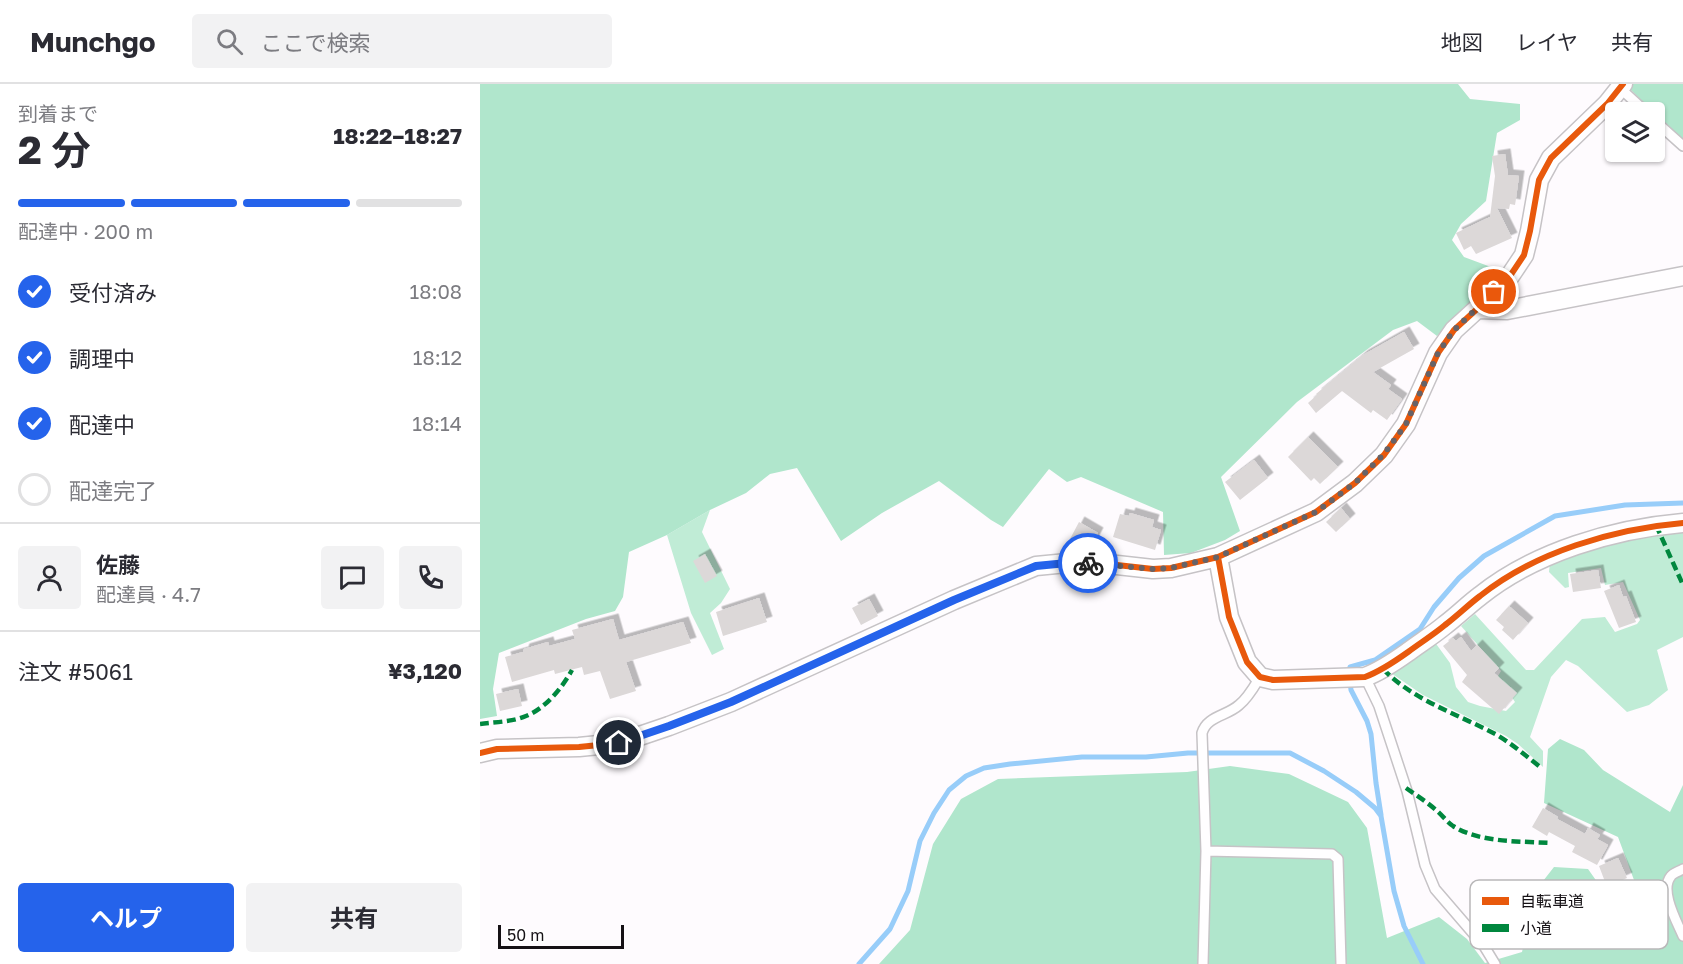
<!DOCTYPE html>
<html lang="ja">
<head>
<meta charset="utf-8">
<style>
  body { margin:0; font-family:"Golos Text","Noto Sans JP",sans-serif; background:#f2f2f3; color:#2b2b33; height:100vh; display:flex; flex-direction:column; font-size:22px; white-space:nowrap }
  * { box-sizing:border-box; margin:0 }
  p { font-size:20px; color:#7c7c81 }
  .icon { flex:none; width:33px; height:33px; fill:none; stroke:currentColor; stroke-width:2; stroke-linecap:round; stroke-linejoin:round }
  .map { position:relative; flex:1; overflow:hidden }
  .sheet { display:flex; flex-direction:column; background:#fff; width:480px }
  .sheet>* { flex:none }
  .controls { position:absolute; left:1125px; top:18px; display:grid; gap:12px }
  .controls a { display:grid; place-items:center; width:60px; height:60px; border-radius:6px; background:#fff; box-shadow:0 2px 4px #0004; font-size:30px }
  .scale { position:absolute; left:18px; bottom:15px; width:126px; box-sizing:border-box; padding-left:6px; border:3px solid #151115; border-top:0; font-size:16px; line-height:21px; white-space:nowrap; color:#151115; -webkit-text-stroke:4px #fff; paint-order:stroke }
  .pin { position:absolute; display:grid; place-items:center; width:51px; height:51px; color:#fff; margin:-26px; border:3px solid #fff; border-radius:50%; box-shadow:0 2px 6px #0007 }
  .courier { position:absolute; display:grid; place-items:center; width:60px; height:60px; margin:-30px; border:4px solid #2563eb; border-radius:50%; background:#fff; color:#222; box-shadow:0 2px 8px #0007 }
  .headline em { font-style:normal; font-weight:700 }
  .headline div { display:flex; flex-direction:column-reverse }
  .headline { display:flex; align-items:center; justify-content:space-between; height:102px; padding:0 18px }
  h1 { font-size:39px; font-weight:700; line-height:45px }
  .bar { display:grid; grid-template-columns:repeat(4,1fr); gap:9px 6px; align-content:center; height:72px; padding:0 18px }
  .bar i { height:8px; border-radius:4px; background:#e1e1e2 }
  .bar .on { background:#2563eb }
  .bar p { grid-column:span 4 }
  .line { display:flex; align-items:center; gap:15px; padding:0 18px; border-top:2px solid #e1e1e2 }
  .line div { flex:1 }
  .round { display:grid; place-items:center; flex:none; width:63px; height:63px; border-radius:6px; background:#f2f2f3 }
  ol { padding:0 18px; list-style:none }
  li { display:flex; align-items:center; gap:18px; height:66px }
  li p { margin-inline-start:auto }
  li .icon { padding:6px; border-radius:50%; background:#2563eb; color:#fff; stroke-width:4 }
  li:last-child { color:#7c7c81 }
  li i { width:33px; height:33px; border:3px solid #e1e1e2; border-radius:50% }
  .action { display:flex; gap:12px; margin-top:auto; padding:12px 18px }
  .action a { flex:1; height:69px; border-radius:6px; background:#2563eb; color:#fff; font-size:24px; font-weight:700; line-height:69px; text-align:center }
  .action a+a { background:#f2f2f3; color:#2b2b33 }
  header { display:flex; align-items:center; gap:36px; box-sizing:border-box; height:84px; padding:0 30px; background:#fff; border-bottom:2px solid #e1e1e2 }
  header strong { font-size:28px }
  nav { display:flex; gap:33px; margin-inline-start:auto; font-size:21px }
  .search { width:420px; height:54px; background:#f2f2f3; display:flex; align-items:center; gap:15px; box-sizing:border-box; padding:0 21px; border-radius:6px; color:#7c7c81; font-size:22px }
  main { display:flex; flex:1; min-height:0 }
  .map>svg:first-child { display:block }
  .green { fill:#c0ecd6 }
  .forest { fill:#b0e6cc }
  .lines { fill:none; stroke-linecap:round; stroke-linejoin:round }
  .stream { stroke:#98cdf9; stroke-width:5 }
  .building { fill:#dcd8d8; filter:url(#shadow) }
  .service-casing { stroke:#c6c3c6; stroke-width:12 }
  .minor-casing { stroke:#c6c3c6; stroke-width:21 }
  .service { stroke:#fffeff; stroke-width:9 }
  .minor { stroke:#fffeff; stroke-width:18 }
  .quiet { stroke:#00873e; stroke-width:4.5; stroke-dasharray:9 4.5; stroke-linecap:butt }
  .cycleway-casing { stroke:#fff; stroke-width:10 }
  .cycleway { stroke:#e8590c; stroke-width:6 }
  .done { stroke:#676367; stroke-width:6; stroke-dasharray:0 10.8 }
  .route { stroke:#2563eb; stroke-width:8 }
  .key { fill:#fff; stroke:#b9b8b9; stroke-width:1.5 }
  .key-label { font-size:16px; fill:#151115 }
</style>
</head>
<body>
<header>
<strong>Munchgo</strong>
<div class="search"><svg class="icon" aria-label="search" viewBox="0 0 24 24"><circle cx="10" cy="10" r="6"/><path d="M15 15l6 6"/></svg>ここで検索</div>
<nav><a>地図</a><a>レイヤ</a><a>共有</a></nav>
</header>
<main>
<section class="sheet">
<div class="headline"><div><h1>2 分</h1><p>到着まで</p></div><em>18:22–18:27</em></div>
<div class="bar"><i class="on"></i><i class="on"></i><i class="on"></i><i></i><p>配達中 · 200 m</p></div>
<ol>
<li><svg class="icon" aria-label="check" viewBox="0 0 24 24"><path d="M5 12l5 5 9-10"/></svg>受付済み<p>18:08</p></li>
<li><svg class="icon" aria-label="check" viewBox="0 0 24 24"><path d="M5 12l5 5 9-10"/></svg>調理中<p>18:12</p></li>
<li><svg class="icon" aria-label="check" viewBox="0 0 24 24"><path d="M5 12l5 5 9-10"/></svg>配達中<p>18:14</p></li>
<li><i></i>配達完了</li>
</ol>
<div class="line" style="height:108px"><a class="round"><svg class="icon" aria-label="person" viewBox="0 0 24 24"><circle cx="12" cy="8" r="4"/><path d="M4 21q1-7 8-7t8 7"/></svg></a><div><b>佐藤</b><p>配達員 · 4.7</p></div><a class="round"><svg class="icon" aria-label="chat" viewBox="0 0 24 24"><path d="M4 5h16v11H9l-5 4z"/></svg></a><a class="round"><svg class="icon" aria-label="phone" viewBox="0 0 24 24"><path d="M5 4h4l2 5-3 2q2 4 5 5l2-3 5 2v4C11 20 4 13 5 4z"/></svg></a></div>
<div class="line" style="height:78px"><div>注文 #5061</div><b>¥3,120</b></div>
<div class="action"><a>ヘルプ</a><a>共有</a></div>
</section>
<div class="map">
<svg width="1203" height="880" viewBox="0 0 1203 880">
  <defs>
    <filter id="shadow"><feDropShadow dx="5.5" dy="-5.5" stdDeviation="0" flood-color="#0004"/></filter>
  </defs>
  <rect width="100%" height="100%" fill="#fefbfe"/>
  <path class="green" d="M230 426 222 448 250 505 241 519 230 529 244 565 232 571 211 529 187 451Z
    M1203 444V553L1177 566 1188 606 1169 621 1147 628 1098 582 1086 576 1071 593 1050 653 1063 667V683L1038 660 1026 652 943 611 908 587 954 557 970 579 976 603 988 618 1000 622 1026 627 1035 618 1018 592 1021 587 981 542 995 530 1046 586H1054L1102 535 1125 533 1135 548 1157 540 1160 536 1143 498 1125 501 1121 484 1088 489 1089 503 1085 504 1069 488 1070 477 1142 456Z"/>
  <path class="forest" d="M0 0H978L990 15 1040 20V36L1017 49 1006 117 981 140 972 156 984 173 1019 186 1003 205 957 252 937 237 913 246 817 318 741 393 760 447 745 456 711 469 684 471 683 428 601 393 587 398 569 385 523 443 511 436 459 397 402 429 361 457 317 384 290 390 266 409 230 426 187 451 149 468 143 513 135 527 106 535 19 569 13 605 17 632 0 635Z
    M1151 0H1203V58L1151 6Z
    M1080 655 1104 666 1123 686 1190 728 1203 701V880H399L430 846 453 760 481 715 518 695 707 688 750 682 809 690 868 718 887 744 907 854 959 833 987 855 1005 879 1042 868 1056 806 1074 783 1108 785 1125 809 1154 796 1138 753 1064 719 1068 665Z"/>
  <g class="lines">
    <path class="stream" d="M869 589 870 583 895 576 940 545 954 523 979 494 1004 472 1075 432 1145 421 1203 419
      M870 598 871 606 887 637 891 650 896 699 901 731
      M379 880 410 845 428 807 440 757 454 729 469 706 486 692 504 684 530 680 602 673H666L708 669H810L844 687 876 708 895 724 901 732 914 807 924 842 943 880"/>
  </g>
  <path class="building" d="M1025 70 1028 91 1039 92 1035 121 1030 120 1029 125 1017 124 1032 154 996 170 991 162 984 166 976 149 1010 133 1015 92 1012 72Z
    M924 248 934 265 893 288 911 301 908 305 922 315 907 336 893 326 891 329 862 307 836 329 828 319 837 311 836 310 883 271Z
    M828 353 858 383 840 400 834 394 831 397 808 373Z
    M774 376 788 394 760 416 745 398Z
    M861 424 870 435 856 448 846 438Z
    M650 429 674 436 672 443 681 446 675 466 633 453 640 430 649 432Z
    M599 438 618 449 609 466 590 455Z
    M225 470 237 492 225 499 213 477Z
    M1118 486 1121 504 1093 508 1090 490Z
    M1139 501 1143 513 1146 512 1156 538 1139 544 1124 507Z
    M279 514 287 538 243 552 236 528Z
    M389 515 398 532 381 541 372 524Z
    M1029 522 1048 539 1033 556 1022 546 1024 543 1016 536Z
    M133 535 139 556 203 538 211 559 146 578 156 607 130 615 120 587 104 591 102 583 75 590 74 586 32 598 25 573 43 568 44 565 68 558 69 562 95 555 92 546Z
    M981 553 991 567 997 561 1019 584 1014 589 1037 609 1019 630 982 598 987 591 963 562 973 554 976 557Z
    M38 605 42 622 20 627 16 610Z
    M1063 724 1078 733 1077 735 1105 750 1108 744 1120 751 1117 755 1128 761 1117 781 1092 768 1095 762 1069 748 1067 752 1052 743Z
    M1138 774 1147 794 1127 803 1119 782Z"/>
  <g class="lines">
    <defs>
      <path id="service" d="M1141 5 1166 28
        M1174 36 1203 62
        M885 593 899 622 927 707 945 781 955 805 1004 862 1015 880
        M726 767 852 770 858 775 861 880
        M1203 785C1200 787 1193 789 1191 792 1179 806 1197 838 1203 852
        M723 880 726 767 722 649C727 632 747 632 759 621 768 614 774 603 780 593"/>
      <path id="minor" d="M997 225 1027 226 1203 192
        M738 473 749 533 767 578 780 593 793 596 885 593C901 587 914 578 928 568 940 559 953 551 965 541 977 532 988 521 1000 512 1055 468 1133 445 1203 439
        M0 669 17 665 99 663 139 659 189 642 251 618 474 516 556 482 587 479H619L673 485 691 484 738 473 836 428 875 399 904 371 926 340 958 269 974 246 997 225 1030 192 1044 171 1050 147 1059 96 1071 74 1127 20 1143 0"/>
    </defs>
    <use href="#service" class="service-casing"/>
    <use href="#minor" class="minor-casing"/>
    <use href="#service" class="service"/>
    <use href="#minor" class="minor"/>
    <path class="quiet" d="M1176 441 1203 501
      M903 585C934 617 978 630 1017 651 1032 660 1045 671 1059 682
      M0 640C15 638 32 638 46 632 66 624 82 604 92 586
      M926 704C936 711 947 718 956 726 962 731 967 738 973 742 1000 759 1039 757 1070 759"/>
    <defs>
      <path id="cycleway" d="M738 473 749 533 767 578 780 593 793 596 885 593C901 587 914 578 928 568 940 559 953 551 965 541 977 532 988 521 1000 512 1055 468 1133 445 1203 439
        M0 669 17 665 99 663 139 659 189 642 251 618 474 516 556 482 587 479H619L673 485 691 484 738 473 836 428 875 399 904 371 926 340 958 269 974 246 997 225 1030 192 1044 171 1050 147 1059 96 1071 74 1127 20 1143 0"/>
    </defs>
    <use href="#cycleway" class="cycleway-casing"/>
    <use href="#cycleway" class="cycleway"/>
  </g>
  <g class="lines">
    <path class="done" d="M608 479 673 485 691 484 738 473 836 428 875 399 904 370 926 340 958 269 974 246 1014 208"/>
    <path class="route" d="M139 659 189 642 251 618 474 516 556 482 587 479H608"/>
  </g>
  <rect x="990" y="796" width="198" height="69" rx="9" class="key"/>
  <rect x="1002" y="813" width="27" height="8" fill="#e8590c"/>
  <rect x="1002" y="840" width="27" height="8" fill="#00873e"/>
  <g class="key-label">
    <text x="1040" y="823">自転車道</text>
    <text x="1040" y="850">小道</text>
  </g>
</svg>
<div class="controls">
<a><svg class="icon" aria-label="layers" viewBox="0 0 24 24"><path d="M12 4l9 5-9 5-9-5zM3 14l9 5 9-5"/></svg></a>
</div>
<div class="scale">50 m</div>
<div class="pin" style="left:1014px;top:208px;background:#ea580c"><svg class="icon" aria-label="bag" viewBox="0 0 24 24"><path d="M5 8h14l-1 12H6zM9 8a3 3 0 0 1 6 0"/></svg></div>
<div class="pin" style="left:139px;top:659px;background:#1f2937"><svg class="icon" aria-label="home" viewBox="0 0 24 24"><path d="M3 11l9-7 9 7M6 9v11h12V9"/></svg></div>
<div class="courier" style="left:608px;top:479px"><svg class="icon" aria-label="bike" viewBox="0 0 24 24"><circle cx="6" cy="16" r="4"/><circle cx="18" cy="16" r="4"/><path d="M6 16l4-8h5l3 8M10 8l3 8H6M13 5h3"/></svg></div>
</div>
</main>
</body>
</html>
